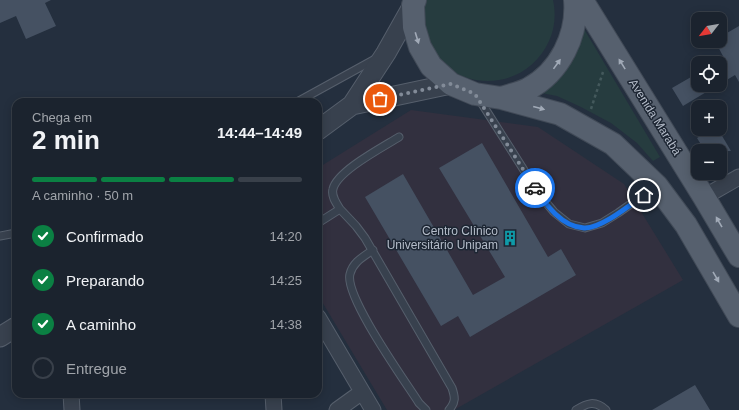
<!DOCTYPE html>
<html lang="pt">
<head>
<meta charset="utf-8">
<style>
  body { margin:0; font-family:Arial,sans-serif; background:#242b36; color:#f1f3f6; height:100vh; display:flex; flex-direction:column; font-size:15px; white-space:nowrap }
  * { box-sizing:border-box; margin:0 }
  p { font-size:13px; color:#a0a4aa }
  .icon { flex:none; width:22px; height:22px; fill:none; stroke:currentColor; stroke-width:2; stroke-linecap:round; stroke-linejoin:round }
  .map { position:relative; flex:1; overflow:hidden }
  .panel { position:absolute; left:12px; top:98px; width:310px; height:300px; display:flex; flex-direction:column; background:#1b232e; border-radius:12px; box-shadow:0 2px 10px #0003,0 0 0 1px #39404a }
  .panel>* { flex:none }
  .needle { width:26px; rotate:239deg }
  .controls { position:absolute; left:691px; top:12px; display:grid; gap:8px }
  .controls a { display:grid; place-items:center; width:36px; height:36px; border-radius:8px; background:#1b232e; box-shadow:0 2px 10px #0003,0 0 0 1px #39404a; font-size:20px }
  .pin { position:absolute; display:grid; place-items:center; width:34px; height:34px; color:#fff; margin:-17px; border:2px solid #fff; border-radius:50%; box-shadow:0 1px 4px #0007 }
  .courier { position:absolute; display:grid; place-items:center; width:40px; height:40px; margin:-20px; border:3px solid #1a73e8; border-radius:50%; background:#fff; color:#222; box-shadow:0 1px 5px #0007 }
  .overview em { font-style:normal; font-weight:700 }
  .overview div { display:flex; flex-direction:column-reverse }
  .overview { display:flex; align-items:center; justify-content:space-between; height:68px; padding:0 20px }
  h1 { font-size:26px; font-weight:700; line-height:30px }
  .bar { display:grid; grid-template-columns:repeat(4,1fr); gap:6px 4px; align-content:center; height:48px; padding:0 20px }
  .bar i { height:5px; border-radius:3px; background:#39404a }
  .bar .active { background:#0b8043 }
  .bar p { grid-column:span 4 }
  ol { padding:0 20px; list-style:none }
  li { display:flex; align-items:center; gap:12px; height:44px }
  li p { margin-inline-start:auto }
  li .icon { padding:4px; border-radius:50%; background:#0b8043; color:#fff; stroke-width:4 }
  li:last-child { color:#a0a4aa }
  li i { width:22px; height:22px; border:2px solid #39404a; border-radius:50% }
  .map>svg:first-child { display:block }
  .medical { fill:#32303f }
  .green { fill:#263c3f }
  .building { fill:#455162 }
  .lines { fill:none; stroke-linecap:round; stroke-linejoin:round }
  .service-casing { stroke:#565f6c; stroke-width:9 }
  .minor-casing { stroke:#565f6c; stroke-width:17 }
  .tertiary-casing { stroke:#565f6c; stroke-width:21 }
  .primary-casing { stroke:#414a57; stroke-width:24 }
  .path { stroke:#44595c; stroke-width:2.5; stroke-dasharray:3 3; stroke-linecap:butt }
  .service { stroke:#38414e; stroke-width:7 }
  .minor { stroke:#38414e; stroke-width:15 }
  .tertiary { stroke:#38414e; stroke-width:19 }
  .primary { stroke:#56606e; stroke-width:22 }
  .oneway { fill:#a1aab7 }
  .done { stroke:#828b98; stroke-width:4; stroke-dasharray:0 7.2 }
  .route { stroke:#1a73e8; stroke-width:5 }
  .labels { text-anchor:middle; stroke-width:3; stroke-linejoin:round; paint-order:stroke }
  .street-label { font-size:12px; fill:#b4bcc9; stroke:#1d2633 }
  .poi-label { font-size:12px; fill:#b4bcc9; stroke:#1d2633; text-anchor:end }
</style>
</head>
<body>
<div class="map">
<svg width="739" height="410" viewBox="0 0 739 410">
  <rect width="100%" height="100%" fill="#242f3e"/>
  <path class="medical" d="M411 110 538 127 624 184 683 280 454 410H387L318 295V168Z"/>
  <path class="green" d="M423 0H553C556 14 555 28 549 41 523 98 442 93 423 33 420 25 423 9 423 0Z
    M581 24 660 157 653 161 637 143 611 123 581 107 557 96 536 92Z"/>
  <path class="building" d="M0 0H51L45 3 56 26 26 39 16 16 0 23Z
    M739 26V82L735 75 720 84V63H715L724 58 715 41H720V37Z
    M698 73V85H718L683 106 672 88Z
    M712 129H718L731 151H705L697 138Z
    M482 143 548 257 561 249 576 275 470 337 458 316 441 326 365 197 403 174 473 295 505 277 439 168Z
    M695 385 710 410H652Z"/>
  <g class="lines">
    <defs>
      <path id="service" d="M479 99 539 194 554 212 569 224 585 228 602 223 618 213 655 187
        M297 102 377 58
        M340 209 356 226 365 238 452 388C455 397 456 402 449 410
        M318 223 340 209C336 203 331 196 333 189 337 171 383 147 399 137
        M0 236 16 233
        M373 250C363 257 353 262 350 274 344 296 405 381 419 403L426 410
        M576 410C587 403 595 400 606 410"/>
      <path id="minor" d="M704 197 739 177
        M318 317 373 410
        M71 394 72 410
        M273 394 274 410
        M337 410 362 392"/>
      <path id="tertiary" d="M352 105 451 84
        M318 130 352 105 386 53 413 5
        M0 337 16 327"/>
      <path id="primary" d="M415 0 413 5 414 27 420 47 431 66 451 84 475 94 501 98 560 114 613 144 657 186 686 225 739 316
        M582 0 704 197 739 256
        M501 98C510 95 520 93 528 89 560 72 578 35 575 0"/>
    </defs>
    <use href="#service" class="service-casing"/>
    <use href="#minor" class="minor-casing"/>
    <use href="#tertiary" class="tertiary-casing"/>
    <use href="#primary" class="primary-casing"/>
    <path class="path" d="M591 109 603 72"/>
    <use href="#service" class="service"/>
    <use href="#minor" class="minor"/>
    <use href="#tertiary" class="tertiary"/>
    <use href="#primary" class="primary"/>
  </g>
  <defs><path id="oneway-solid" d="M-6-.8H1V-3.2L6.5 0L1 3.2V.8H-6Z"/></defs>
  <g class="oneway">
    <use href="#oneway-solid" transform="translate(417 38) rotate(73)"/>
    <use href="#oneway-solid" transform="translate(557 64) rotate(-54)"/>
    <use href="#oneway-solid" transform="translate(622 64) rotate(-122)"/>
    <use href="#oneway-solid" transform="translate(539 108) rotate(15)"/>
    <use href="#oneway-solid" transform="translate(719 222) rotate(-120)"/>
    <use href="#oneway-solid" transform="translate(716 277) rotate(60)"/>
  </g>
  <g class="lines">
    <path class="done" d="M380 99 451 84 475 94 535 188"/>
    <path class="route" d="M535 188C546 205 562 227 584 228 601 229 630 205 644 195"/>
  </g>
  <defs>
    <symbol id="building-bare" viewBox="-9 -9 18 18"><path d="M-4-6H4V6H1V3H-1V6H-4ZM-2.5-4.3h1.7v1.8h-1.7ZM.8-4.3h1.7v1.8H.8ZM-2.5-1h1.7V.8h-1.7ZM.8-1h1.7V.8H.8Z" fill="#0f9aa8" stroke="#1d2633" stroke-width="2.5" paint-order="stroke"/></symbol>
  </defs>
  <g fill-rule="evenodd">
    <use href="#building-bare" x="499" y="227" width="22" height="22"/>
  </g>
  <g class="labels">
    <g class="street-label">
      <text transform="translate(655 117) rotate(58)" y="4">Avenida Marabá</text>
    </g>
    <g class="poi-label">
      <text x="498" y="235">Centro Clínico<tspan x="498" dy="14">Universitário Unipam</tspan></text>
    </g>
  </g>
</svg>
<div class="controls">
<a><svg class="needle" viewBox="-14 -14 28 28"><path d="M0-13l5 13h-10z" fill="#e53935"/><path d="M0 13l5-13h-10z" fill="#a0a4aa"/></svg></a>
<a><svg class="icon" aria-label="locate" viewBox="0 0 24 24"><circle cx="12" cy="12" r="6"/><path d="M12 2v4M12 18v4M2 12h4M18 12h4"/></svg></a>
<a>+</a>
<a>−</a>
</div>
<div class="pin" style="left:380px;top:99px;background:#ea580c"><svg class="icon" aria-label="bag" viewBox="0 0 24 24"><path d="M5 8h14l-1 12H6zM9 8a3 3 0 0 1 6 0"/></svg></div>
<div class="pin" style="left:644px;top:195px;background:#1f2937"><svg class="icon" aria-label="home" viewBox="0 0 24 24"><path d="M3 11l9-7 9 7M6 9v11h12V9"/></svg></div>
<div class="courier" style="left:535px;top:188px"><svg class="icon" aria-label="car" viewBox="0 0 24 24"><path d="M5 17H2v-5l4-1 3-4h7l3 4 3 1v5h-3M9 17h6M6 11h13"/><circle cx="7" cy="17" r="2"/><circle cx="17" cy="17" r="2"/></svg></div>
<section class="panel">
<div class="overview"><div><h1>2 min</h1><p>Chega em</p></div><em>14:44–14:49</em></div>
<div class="bar"><i class="active"></i><i class="active"></i><i class="active"></i><i></i><p>A caminho · 50 m</p></div>
<ol>
<li><svg class="icon" aria-label="check" viewBox="0 0 24 24"><path d="M5 12l5 5 9-10"/></svg>Confirmado<p>14:20</p></li>
<li><svg class="icon" aria-label="check" viewBox="0 0 24 24"><path d="M5 12l5 5 9-10"/></svg>Preparando<p>14:25</p></li>
<li><svg class="icon" aria-label="check" viewBox="0 0 24 24"><path d="M5 12l5 5 9-10"/></svg>A caminho<p>14:38</p></li>
<li><i></i>Entregue</li>
</ol>
</section>
</div>
</body>
</html>
